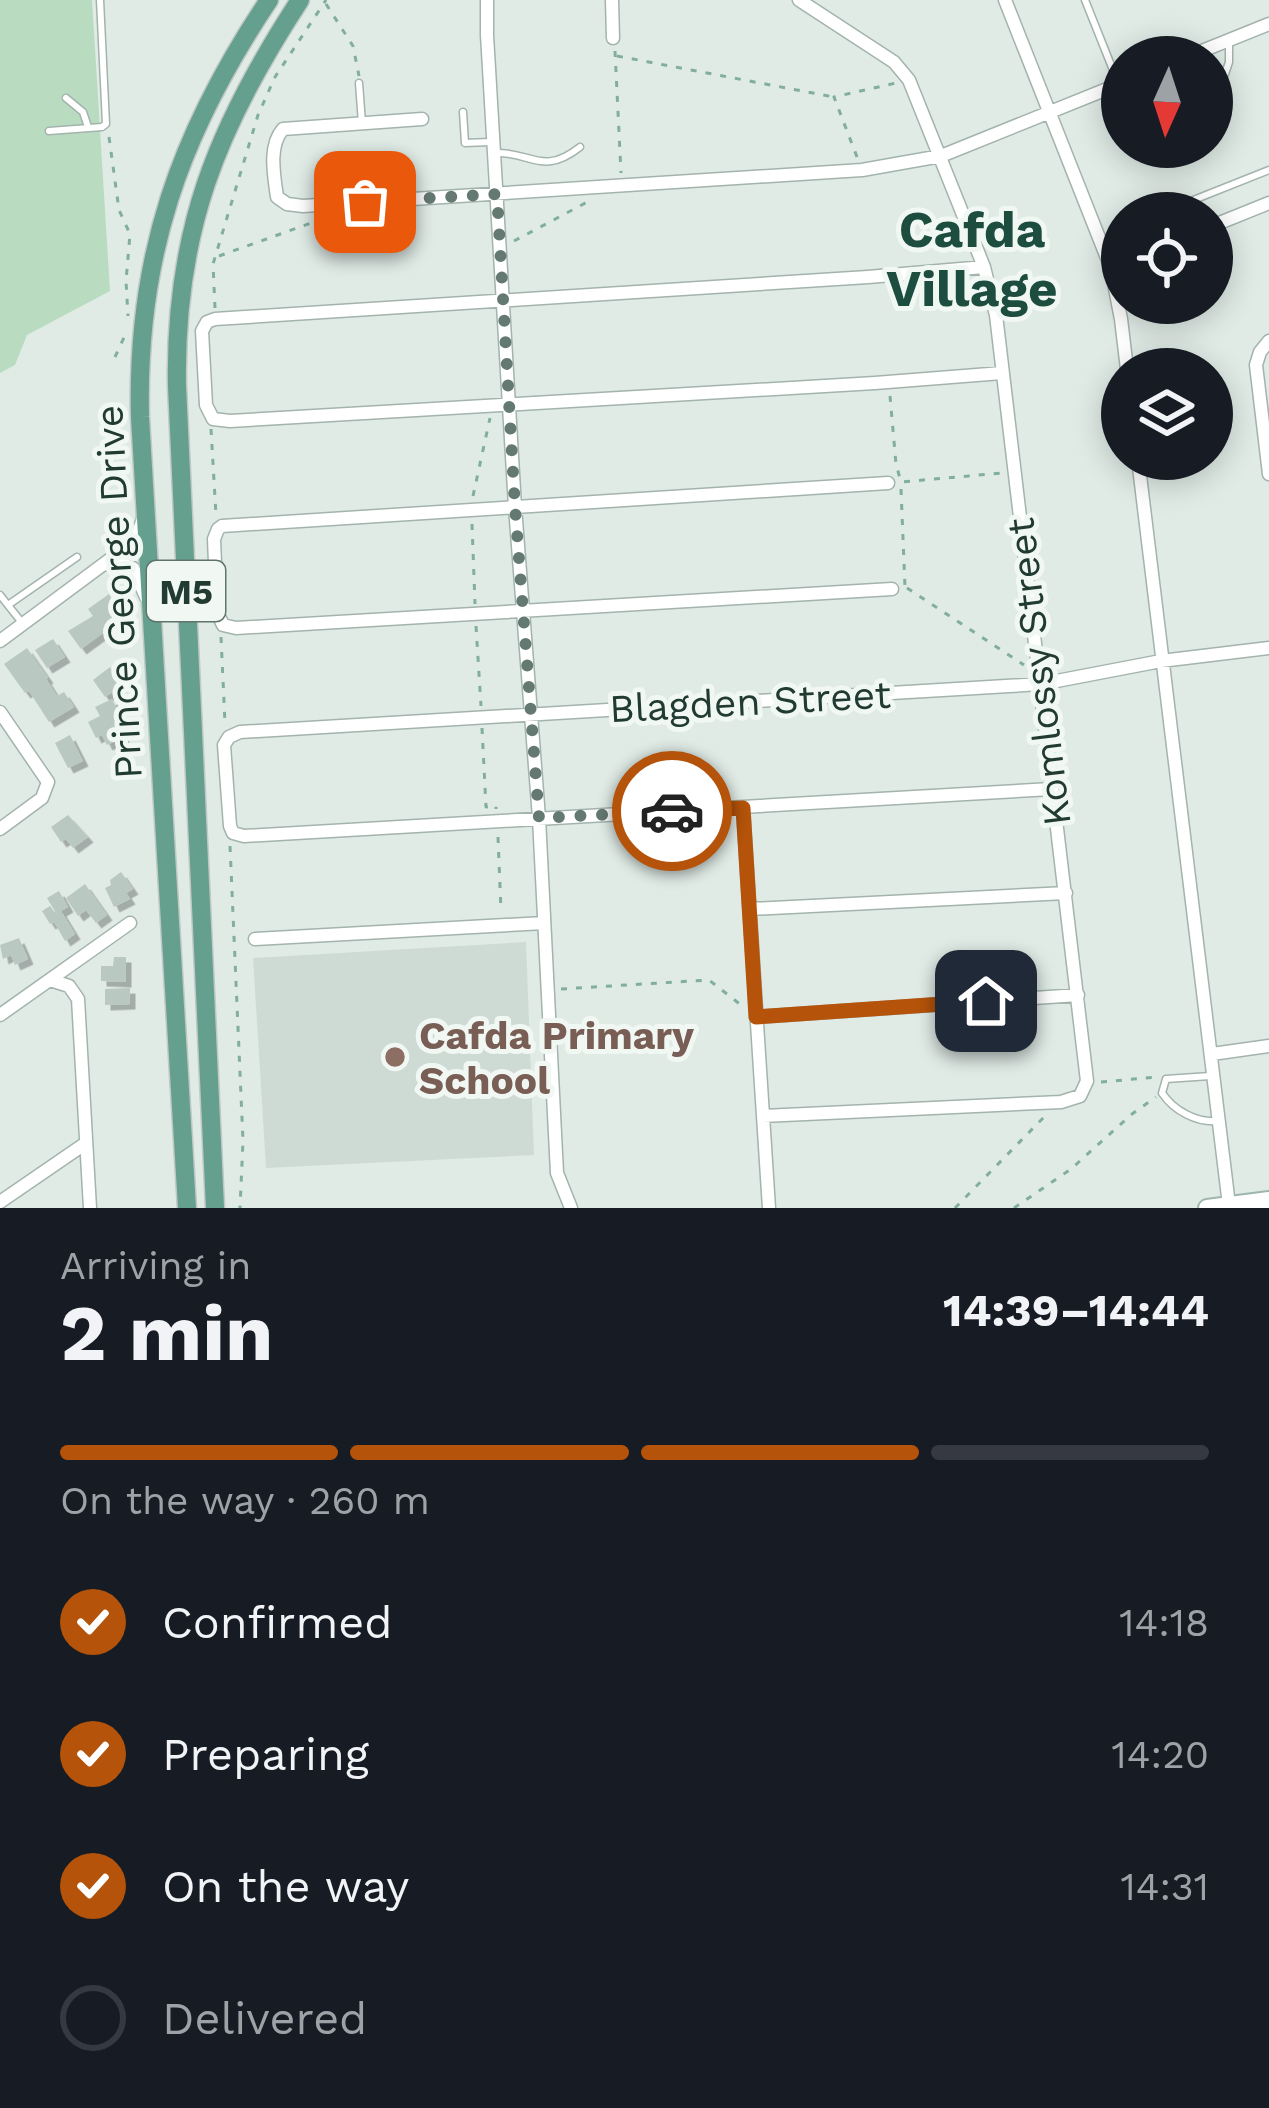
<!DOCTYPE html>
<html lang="en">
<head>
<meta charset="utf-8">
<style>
  body { margin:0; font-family:"Work Sans",sans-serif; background:#242831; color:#f1f3f6; height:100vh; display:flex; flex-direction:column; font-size:45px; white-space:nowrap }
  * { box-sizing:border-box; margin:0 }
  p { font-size:39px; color:#9ea1a6 }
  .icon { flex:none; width:66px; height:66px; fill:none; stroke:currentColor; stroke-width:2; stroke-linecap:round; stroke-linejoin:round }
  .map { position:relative; height:1208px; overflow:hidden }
  .sheet { display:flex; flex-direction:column; background:#171b24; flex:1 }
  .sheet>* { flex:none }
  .needle { width:78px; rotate:183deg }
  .fabs { position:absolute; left:1101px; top:36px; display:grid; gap:24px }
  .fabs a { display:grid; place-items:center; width:132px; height:132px; border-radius:50%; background:#171b24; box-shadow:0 6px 30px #0003; font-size:60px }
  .pin { position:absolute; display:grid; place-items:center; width:102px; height:102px; color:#fff; margin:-51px; border-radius:24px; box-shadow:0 6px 18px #0006 }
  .courier { position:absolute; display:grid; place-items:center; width:120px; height:120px; margin:-60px; border:9px solid #b45309; border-radius:50%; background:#fff; color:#222; box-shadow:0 3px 15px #0007 }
  .headline em { font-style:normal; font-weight:700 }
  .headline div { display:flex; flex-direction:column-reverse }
  .headline { display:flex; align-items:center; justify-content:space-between; height:204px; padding:0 60px }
  h1 { font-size:78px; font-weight:700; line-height:90px }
  .bar { display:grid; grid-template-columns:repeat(4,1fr); gap:18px 12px; align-content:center; height:144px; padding:0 60px }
  .bar i { height:15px; border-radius:9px; background:#363941 }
  .bar .on { background:#b45309 }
  .bar p { grid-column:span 4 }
  ol { padding:0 60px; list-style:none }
  li { display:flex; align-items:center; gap:36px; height:132px }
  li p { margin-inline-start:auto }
  li .icon { padding:12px; border-radius:50%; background:#b45309; color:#fff; stroke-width:4 }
  li:last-child { color:#9ea1a6 }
  li i { width:66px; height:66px; border:6px solid #363941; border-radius:50% }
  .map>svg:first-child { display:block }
  .built { fill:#cedbd5 }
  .green { fill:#b9dcc1 }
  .building { fill:#b9c8c1; filter:url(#shadow) }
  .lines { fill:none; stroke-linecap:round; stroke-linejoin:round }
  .lane-casing { stroke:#a3b3ad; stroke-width:9 }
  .street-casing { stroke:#a3b3ad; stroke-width:15 }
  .secondary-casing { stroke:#9fb6ad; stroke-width:20 }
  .primary-casing { stroke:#c1c8c6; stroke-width:21 }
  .path { stroke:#81ae9e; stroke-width:3; stroke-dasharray:6 9; stroke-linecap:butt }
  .lane { stroke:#fff; stroke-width:6 }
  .street { stroke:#fff; stroke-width:12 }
  .secondary { stroke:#fff; stroke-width:16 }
  .primary { stroke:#65a08e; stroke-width:18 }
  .done { stroke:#647972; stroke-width:12; stroke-dasharray:0 21.6 }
  .route { stroke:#b45309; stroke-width:15 }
  .education-dot { fill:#8d6e63; stroke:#f1f8f4; stroke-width:4.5 }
  .labels { text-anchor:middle; stroke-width:10; stroke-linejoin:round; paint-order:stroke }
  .shield { fill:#f1f8f4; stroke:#5f746d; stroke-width:3 }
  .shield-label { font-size:36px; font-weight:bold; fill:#213b33 }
  .street-label { font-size:39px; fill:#213b33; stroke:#f1f8f4 }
  .education-label { font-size:39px; font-weight:bold; fill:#785e54; stroke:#f1f8f4; text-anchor:start }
  .district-label { font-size:51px; font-weight:bold; fill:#1d4d3f; stroke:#f1f8f4 }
</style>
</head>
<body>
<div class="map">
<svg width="1269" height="1208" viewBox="0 0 1269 1208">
  <defs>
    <filter id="shadow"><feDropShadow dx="5.5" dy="5.5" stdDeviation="0" flood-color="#0004"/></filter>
  </defs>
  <rect width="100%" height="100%" fill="#e0ebe6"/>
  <path class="built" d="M526 942 534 1155 266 1168 253 958Z"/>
  <path class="green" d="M0 0H92L110 291 27 335 15 365 0 373Z"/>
  <path class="building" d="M109 594 118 613 110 620 114 625 81 649 68 631 93 616 88 609Z
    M53 639 65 657 47 668 35 650Z
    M27 648 48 678 46 679 57 696 64 692 74 707 49 722 29 691 25 693 4 664Z
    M110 667 122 686 105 697 93 680Z
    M112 699 123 721 117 724 124 737 107 745 102 735 96 738 88 722 100 716 95 707Z
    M70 735 83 761 68 768 55 743Z
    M68 815 88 837 73 848 66 839 61 842 51 827Z
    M121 872 133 889 126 893 130 899 114 907 105 888 111 885 110 880Z
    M85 884 107 915 96 923 86 910 78 916 66 898Z
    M59 891 68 907 61 911 75 934 65 941 54 922 50 924 42 911 50 906 59 918 47 898Z
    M19 938 28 959 15 965 11 955 3 959 0 945Z
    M114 957H126V982L101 981V966H113Z
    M130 988V1004L105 1005V989Z"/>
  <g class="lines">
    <defs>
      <path id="lane" d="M1085 0 1119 85
        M1212 80 1225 74 1229 62V44
        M359 83 362 123
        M66 98 83 112 88 127
        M463 112 465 143 490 142
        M49 131 102 127 106 124 100 0
        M494 153C531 151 542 177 580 147
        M1182 213 1191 201 1269 170
        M0 595 23 624
        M8 605 77 557
        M1210 1076 1166 1079 1162 1093C1174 1111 1197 1123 1218 1121"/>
      <path id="street" d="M487 0V35L515 507 539 818 557 1173 571 1208
        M612 0 613 38
        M1005 0 1111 268 1121 319 1127 369
        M1187 57 1269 24
        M422 119 283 129C268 146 274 175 277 197L287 204 303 206 862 170 941 156 1122 83
        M1212 226 1269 203
        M984 267 868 277 215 319 207 322 202 331 206 405 213 419 230 421 875 383 1002 373
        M1269 341 1260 352 1256 365 1269 474
        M1138 459 1229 1205
        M888 483 222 526 218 529 214 539 217 612 223 625 236 628 892 589
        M109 565 120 563 133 568 146 597
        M0 641 132 543 137 536 143 519
        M0 712 48 782 42 798 0 829
        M1051 789 244 836 233 833 230 826 224 745 229 737 240 732 1041 684 1161 661 1269 648
        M743 808 769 1208
        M750 909 1066 893
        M255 939 544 923
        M50 980 69 986 78 999 90 1208
        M0 1015 130 923
        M756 1017 1078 995
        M1212 1054 1269 1046
        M763 1116 1061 1102 1080 1096 1087 1081 996 315 984 267 909 80 894 62 799 0
        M0 1202 86 1143"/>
      <path id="secondary" d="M1207 1208 1269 1200"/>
      <path id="primary" d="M187 1208 140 417C136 256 180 133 269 0
        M215 1208 177 386C174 232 217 127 300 0"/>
    </defs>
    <use href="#lane" class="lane-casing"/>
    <use href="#street" class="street-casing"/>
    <use href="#secondary" class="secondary-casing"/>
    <use href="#primary" class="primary-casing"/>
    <path class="path" d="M326 4 353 46 359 76
      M615 51 621 173
      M617 56 834 97
      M109 137 119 210 130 234 126 281 128 316
      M857 157 834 97 896 83
      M514 241 591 200
      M219 256 311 223 315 219
      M215 308 213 264 258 115 275 77 326 0
      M115 357 127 331
      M890 396 896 464 901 482 1002 473
      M211 429 216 515
      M901 489 905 587
      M473 496 490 418
      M472 524 475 604
      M907 588 1024 665
      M476 626 481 706
      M221 637 225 723
      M482 728 486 807 496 806V809
      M498 837 501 911
      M230 846 243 1141 240 1208
      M561 989 709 980 741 1005
      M1101 1082 1157 1077
      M955 1208 1046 1115
      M1014 1208 1071 1169 1132 1114 1156 1097"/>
    <use href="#lane" class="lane"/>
    <use href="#street" class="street"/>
    <use href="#secondary" class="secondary"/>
    <use href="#primary" class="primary"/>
  </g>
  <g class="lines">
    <path class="done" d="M365 202 497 194 515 507 539 818 672 811"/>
    <path class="route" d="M672 811 743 808 756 1017 986 1001"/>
  </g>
  <circle class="education-dot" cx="395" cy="1057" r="12"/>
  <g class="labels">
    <rect class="shield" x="147" y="561" width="78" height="60" rx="9"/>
    <g class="shield-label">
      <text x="186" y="604">M5</text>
    </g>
    <g class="street-label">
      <text transform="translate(118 592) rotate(-93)" y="14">Prince George Drive</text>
      <text transform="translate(1038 672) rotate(-97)" y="14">Komlossy Street</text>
      <text transform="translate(750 701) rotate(-3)" y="14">Blagden Street</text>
    </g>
    <g class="education-label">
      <text x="419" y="1049">Cafda Primary<tspan x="419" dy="45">School</tspan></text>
    </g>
    <g class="district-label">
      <text x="972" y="247">Cafda<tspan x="972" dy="59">Village</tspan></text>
    </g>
  </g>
</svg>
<div class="fabs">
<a><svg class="needle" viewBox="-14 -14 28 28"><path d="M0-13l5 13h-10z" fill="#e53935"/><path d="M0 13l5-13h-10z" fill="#9ea1a6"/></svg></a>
<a><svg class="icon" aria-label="locate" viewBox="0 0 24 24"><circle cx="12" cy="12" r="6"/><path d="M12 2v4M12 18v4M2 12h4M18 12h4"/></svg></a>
<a><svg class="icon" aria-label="layers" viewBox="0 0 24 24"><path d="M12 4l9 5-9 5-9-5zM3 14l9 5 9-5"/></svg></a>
</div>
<div class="pin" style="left:365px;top:202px;background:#ea580c"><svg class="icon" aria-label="bag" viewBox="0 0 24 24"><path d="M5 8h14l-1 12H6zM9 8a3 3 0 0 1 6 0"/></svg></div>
<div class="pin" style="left:986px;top:1001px;background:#1f2937"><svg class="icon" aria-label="home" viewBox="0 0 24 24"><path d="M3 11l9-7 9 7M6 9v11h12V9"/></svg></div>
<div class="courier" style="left:672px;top:811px"><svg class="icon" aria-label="car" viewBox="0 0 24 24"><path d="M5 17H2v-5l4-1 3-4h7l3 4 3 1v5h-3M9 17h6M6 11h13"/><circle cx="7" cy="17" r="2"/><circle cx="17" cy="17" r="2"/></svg></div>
</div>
<section class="sheet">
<div class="headline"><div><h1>2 min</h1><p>Arriving in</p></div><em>14:39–14:44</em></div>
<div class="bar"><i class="on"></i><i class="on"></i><i class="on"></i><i></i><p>On the way · 260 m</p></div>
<ol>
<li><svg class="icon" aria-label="check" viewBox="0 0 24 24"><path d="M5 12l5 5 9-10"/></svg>Confirmed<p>14:18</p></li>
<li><svg class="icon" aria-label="check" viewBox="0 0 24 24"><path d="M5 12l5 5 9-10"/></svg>Preparing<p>14:20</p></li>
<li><svg class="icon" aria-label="check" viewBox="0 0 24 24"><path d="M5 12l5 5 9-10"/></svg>On the way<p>14:31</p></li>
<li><i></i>Delivered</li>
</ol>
</section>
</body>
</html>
